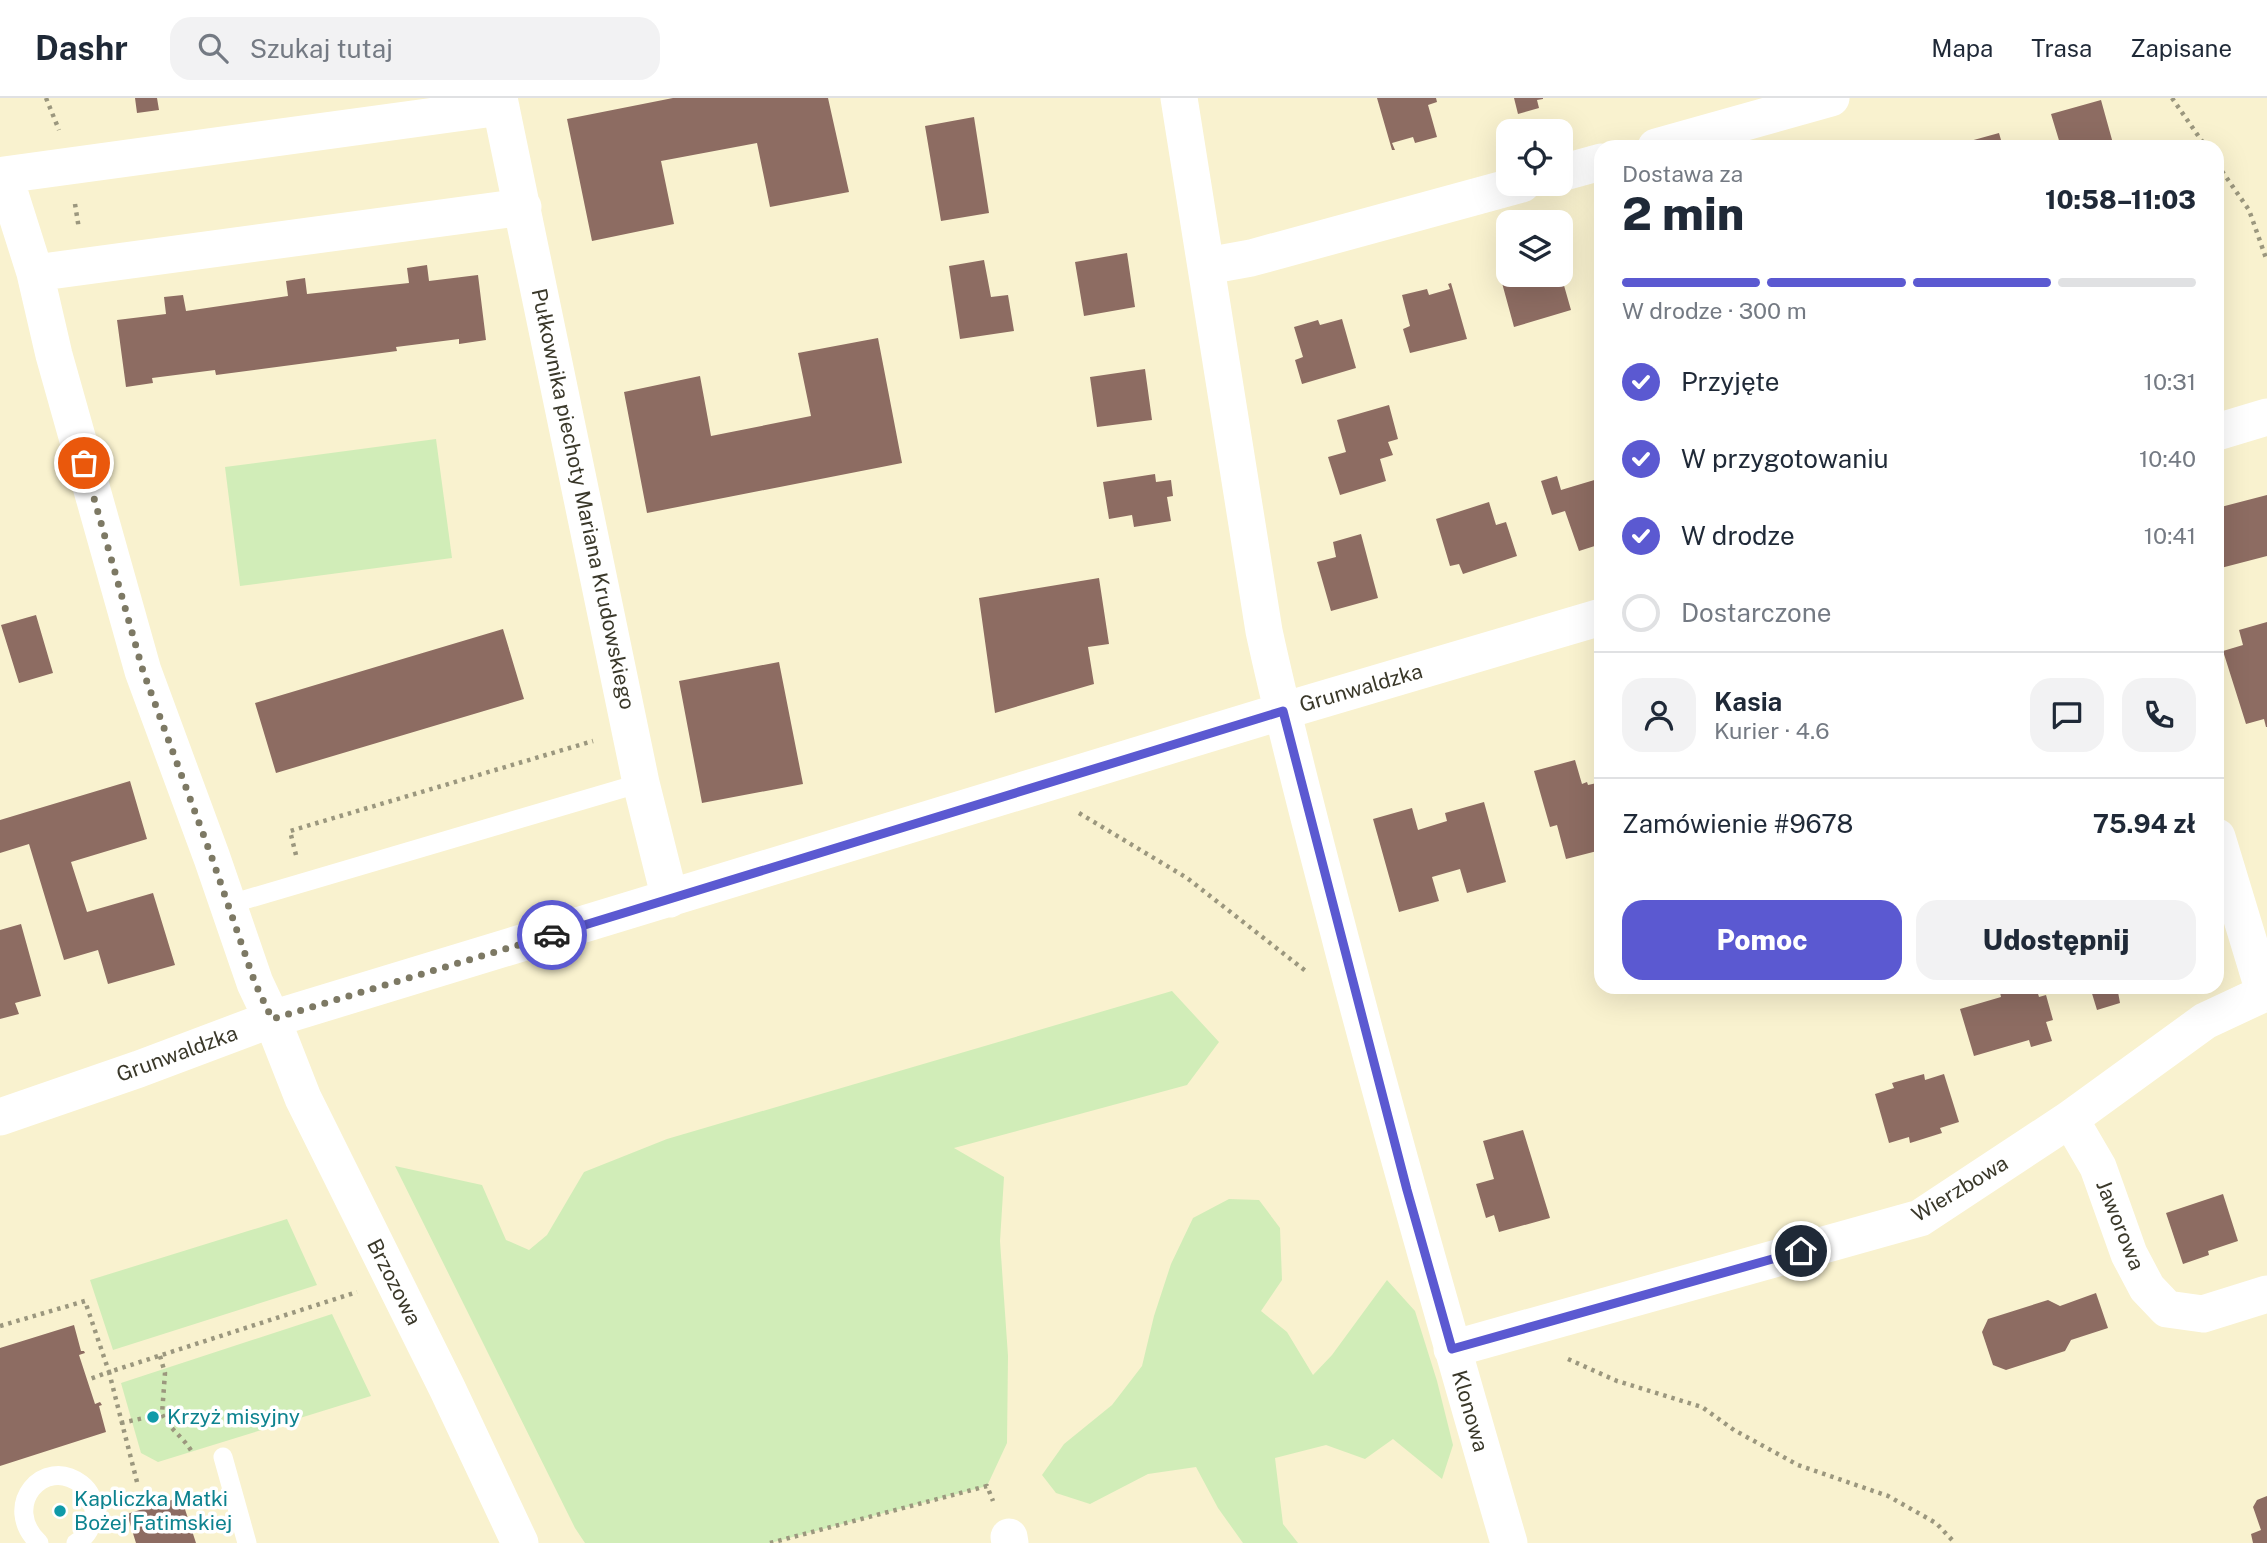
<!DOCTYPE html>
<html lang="pl">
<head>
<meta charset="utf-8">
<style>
  body { margin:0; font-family:"Public Sans",sans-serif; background:#f2f2f3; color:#1f2937; height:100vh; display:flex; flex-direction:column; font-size:26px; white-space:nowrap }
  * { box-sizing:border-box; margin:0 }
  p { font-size:23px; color:#747a83 }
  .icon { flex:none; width:38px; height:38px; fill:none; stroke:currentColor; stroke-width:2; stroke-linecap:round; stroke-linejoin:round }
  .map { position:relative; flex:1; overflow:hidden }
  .panel { position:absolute; left:1594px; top:42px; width:630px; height:854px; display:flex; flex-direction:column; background:#fff; border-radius:21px; box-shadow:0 7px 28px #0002 }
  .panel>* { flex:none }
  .fabs { position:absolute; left:1496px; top:21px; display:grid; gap:14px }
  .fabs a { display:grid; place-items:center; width:77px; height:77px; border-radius:14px; background:#fff; box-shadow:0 7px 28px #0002; font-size:35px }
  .pin { position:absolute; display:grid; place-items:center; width:60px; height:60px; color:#fff; margin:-30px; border:4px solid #fff; border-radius:50%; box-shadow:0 2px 7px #0007 }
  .courier { position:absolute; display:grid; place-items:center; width:70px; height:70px; margin:-35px; border:5px solid #5b59d1; border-radius:50%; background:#fff; color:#222; box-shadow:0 2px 9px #0007 }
  .summary em { font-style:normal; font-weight:800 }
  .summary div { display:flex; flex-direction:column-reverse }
  .summary { display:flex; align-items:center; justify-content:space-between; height:119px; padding:0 28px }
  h1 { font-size:46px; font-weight:800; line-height:52px }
  .bar { display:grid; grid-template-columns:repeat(4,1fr); gap:10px 7px; align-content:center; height:84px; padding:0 28px }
  .bar i { height:9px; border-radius:5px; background:#e0e1e3 }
  .bar .on { background:#5b59d1 }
  .bar p { grid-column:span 4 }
  .line { display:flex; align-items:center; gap:18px; padding:0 28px; border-top:2px solid #e0e1e3 }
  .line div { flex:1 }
  .round { display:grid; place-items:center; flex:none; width:74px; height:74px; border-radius:21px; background:#f2f2f3 }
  ol { padding:0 28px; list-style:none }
  li { display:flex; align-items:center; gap:21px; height:77px }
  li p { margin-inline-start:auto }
  li .icon { padding:7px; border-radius:50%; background:#5b59d1; color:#fff; stroke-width:4 }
  li:last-child { color:#747a83 }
  li i { width:38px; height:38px; border:4px solid #e0e1e3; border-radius:50% }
  .primary-button { display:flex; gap:14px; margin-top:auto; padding:14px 28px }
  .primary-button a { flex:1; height:80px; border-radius:21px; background:#5b59d1; color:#fff; font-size:28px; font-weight:800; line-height:80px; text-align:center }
  .primary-button a+a { background:#f2f2f3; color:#1f2937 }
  header { display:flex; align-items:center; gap:42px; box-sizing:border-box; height:98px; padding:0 35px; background:#fff; border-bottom:2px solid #e0e1e3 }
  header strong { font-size:33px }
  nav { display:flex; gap:38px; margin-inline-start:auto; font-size:24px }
  .search { width:490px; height:63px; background:#f2f2f3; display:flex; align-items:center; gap:18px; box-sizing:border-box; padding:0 24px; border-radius:21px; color:#747a83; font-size:26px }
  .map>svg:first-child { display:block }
  .green { fill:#d1edb8 }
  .building { fill:#8d6c62 }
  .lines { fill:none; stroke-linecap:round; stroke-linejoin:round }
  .path { stroke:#9b977e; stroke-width:4.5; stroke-dasharray:3.5 5; stroke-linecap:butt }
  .lane { stroke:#fff; stroke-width:19 }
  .street { stroke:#fff; stroke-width:37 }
  .done { stroke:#7d7964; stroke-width:7; stroke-dasharray:0 12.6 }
  .route { stroke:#5b59d1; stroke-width:9 }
  .culture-dot { fill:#0f9aa8; stroke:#fff; stroke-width:2.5 }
  .labels { text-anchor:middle; stroke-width:7; stroke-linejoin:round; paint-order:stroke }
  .street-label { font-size:21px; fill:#3a382a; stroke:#fff }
  .culture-label { font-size:21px; fill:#0d838f; stroke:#fff; text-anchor:start }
</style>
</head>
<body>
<header>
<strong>Dashr</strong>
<div class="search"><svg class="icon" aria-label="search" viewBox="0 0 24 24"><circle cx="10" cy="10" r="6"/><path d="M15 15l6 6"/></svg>Szukaj tutaj</div>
<nav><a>Mapa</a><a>Trasa</a><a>Zapisane</a></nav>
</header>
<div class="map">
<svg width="2267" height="1445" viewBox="0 0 2267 1445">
  <rect width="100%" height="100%" fill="#f9f2cf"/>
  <path class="green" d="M436 341 452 460 240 488 225 369Z
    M1172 893 1219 944 1187 987 954 1050 1004 1079 1000 1143 1008 1258 1007 1345 987 1388 770 1445H585L575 1430 395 1068 482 1087 506 1142 529 1152 547 1137 584 1074 667 1041Z
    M1229 1101 1259 1102 1280 1130 1282 1182 1261 1213 1287 1234 1313 1277 1332 1257 1387 1182 1415 1213 1437 1283 1453 1347 1442 1381 1393 1341 1365 1361 1326 1347 1275 1360 1283 1426 1298 1445H1243L1218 1410 1196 1369 1148 1376 1090 1406 1056 1395 1042 1377 1064 1346 1112 1307 1142 1268 1154 1218 1171 1166 1193 1120Z
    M287 1121 317 1187 113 1252 90 1182Z
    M332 1216 371 1298 158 1364 141 1355 121 1285Z"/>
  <path class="building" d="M135 0H157L159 12 137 15Z
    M673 0H828L849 94 770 109 757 45 661 63 674 126 592 143 567 21Z
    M1377 0H1436L1437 4 1428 7 1437 39 1415 45 1413 39 1392 45 1395 52H1392Z
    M1514 0H1543V1L1537 2 1539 10 1518 16Z
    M2101 2 2114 49H2061L2051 16Z
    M974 19 989 115 941 123 925 28Z
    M1999 35 2003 49H1972L1970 43Z
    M1127 155 1135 209 1084 218 1075 164Z
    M984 162 991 199 1008 197 1014 233 960 241 949 168Z
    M427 167 429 183 478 177 486 242 459 246V241L396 249 397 253 216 277 215 272 152 280 153 285 126 289 117 222 166 216 164 199 183 197 186 213 288 198 286 183 305 180 307 196 409 185 407 170Z
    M1508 177H1561L1571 212 1514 229 1502 185 1510 183Z
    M1451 185 1467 241 1410 255 1403 231 1410 228 1402 197 1427 191 1429 197 1450 191 1448 186Z
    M1342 221 1356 270 1302 286 1295 262 1303 259 1294 229 1318 222 1320 227Z
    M878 240 902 365 647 415 624 294 700 278 711 338 811 318 798 255Z
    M1145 271 1152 322 1097 329 1090 279Z
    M1389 307 1398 341 1388 344 1393 357 1380 361 1386 383 1340 397 1328 359 1346 354 1337 322Z
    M1155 376 1156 384 1171 382 1173 398 1167 399 1171 423 1134 429 1132 417 1109 421 1103 384Z
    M1557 378 1561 392 1601 380V446L1579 453 1565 413 1552 417 1541 383Z
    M2267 397V458L2217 471V410Z
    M1489 404 1496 427 1506 424 1517 458 1463 476 1459 466 1450 468 1436 421Z
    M1361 436 1378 500 1331 513 1317 464 1336 459 1333 444Z
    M1099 480 1109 546 1088 549 1094 586 995 615 979 500Z
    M36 517 53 575 19 585 1 527Z
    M2267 524V629H2266L2264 621 2246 626 2223 553 2243 547 2239 532Z
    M503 531 524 601 276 675 255 605Z
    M779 564 803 686 702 705 679 583Z
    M1575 662 1582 686 1587 684 1588 687 1601 684V752L1566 761 1557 727 1550 729 1534 673Z
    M130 683 147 741 71 764 87 814 153 795 175 867 108 886 98 852 64 862 29 746 0 755V722Z
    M1484 704 1506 784 1467 795 1460 771 1432 779 1439 803 1399 814 1373 721 1412 710 1418 732 1447 723 1445 715Z
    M21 826 41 898 15 905 19 916 0 921V832Z
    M2002 889H2036L2039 899 2046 897 2053 922 2046 924 2052 943 2031 949 2029 942 1974 958 1960 911 2001 899 1999 890Z
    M2090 889H2132V890L2118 894 2120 905 2097 912Z
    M1924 976 1925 982 1944 976 1959 1024 1940 1030 1942 1035 1910 1045 1909 1039 1889 1045 1875 996 1894 990 1892 985Z
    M1523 1032 1550 1120 1499 1134 1494 1117 1486 1120 1476 1086 1494 1081 1483 1043Z
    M2223 1096 2238 1143 2208 1153 2209 1157 2183 1166 2166 1115Z
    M2096 1195 2108 1230 2071 1242 2065 1253 2006 1272 1993 1267 1982 1234 1988 1221 2048 1202 2060 1208Z
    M74 1227 81 1253H84L85 1255 79 1257 95 1306 100 1304 102 1307 99 1308 106 1334 0 1368V1250Z
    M2267 1398V1445H2253L2251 1436 2261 1432 2253 1409 2257 1402Z
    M181 1399 196 1445H136L127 1416Z"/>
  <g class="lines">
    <path class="path" d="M46 0 59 32
      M2172 0 2206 49
      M2217 66 2249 112 2267 163
      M75 106 79 131
      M1079 715 1187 780 1307 874
      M296 757 290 733 593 643
      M0 1228 85 1203 109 1274 87 1282
      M160 1258 165 1275 162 1316
      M1568 1261 1617 1283 1702 1309 1734 1332 1798 1367 1888 1398 1936 1425 1955 1445
      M121 1325 162 1316C170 1332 185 1340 193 1356
      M137 1384 109 1274 357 1194
      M770 1445 987 1388 993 1403"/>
    <path class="lane" d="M227 807 641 685
      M223 1359 247 1445
      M39 1445C0 1408 44 1357 81 1386 90 1393 94 1402 94 1414 94 1426 86 1440 76 1445"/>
    <path class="street" d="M499 0 641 685 670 801
      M1179 0 1264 533C1287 639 1315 743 1342 847 1394 1048 1451 1246 1509 1445
      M501 9 4 77 35 175 54 257 143 573 212 760 255 885 272 921 303 1000 447 1290 520 1445
      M1656 49 1831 0
      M1561 75 1601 64
      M1207 168 1251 160 1522 86
      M35 175 523 109
      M2217 334 2267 319
      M2217 739 2264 894
      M0 1019 139 971 272 921 1283 613 1601 519
      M2070 1021 2098 1069 2129 1156 2147 1190 2167 1211 2203 1216 2267 1196
      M1452 1251 1920 1120 2070 1021 2205 923 2267 894
      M1009 1439 1010 1445"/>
  </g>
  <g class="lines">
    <path class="done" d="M84 365 143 573 212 760 255 885 272 921 552 837"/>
    <path class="route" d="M552 837 1283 613 1407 1092 1452 1251 1801 1153"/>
  </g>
  <g class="culture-dot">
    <circle cx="153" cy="1319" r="7"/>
    <circle cx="60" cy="1413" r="7"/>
  </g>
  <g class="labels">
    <g class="street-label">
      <text transform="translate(583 401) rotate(78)" y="7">Pułkownika piechoty Mariana Krudowskiego</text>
      <text transform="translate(1361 590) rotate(-16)" y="7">Grunwaldzka</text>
      <text transform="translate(177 956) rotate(-20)" y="7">Grunwaldzka</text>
      <text transform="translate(1960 1091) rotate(-31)" y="7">Wierzbowa</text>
      <text transform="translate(2120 1127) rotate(68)" y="7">Jaworowa</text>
      <text transform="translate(394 1184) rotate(63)" y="7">Brzozowa</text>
      <text transform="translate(1470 1313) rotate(74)" y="7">Klonowa</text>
    </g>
    <g class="culture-label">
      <text x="167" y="1326">Krzyż misyjny</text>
      <text x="74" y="1408">Kapliczka Matki<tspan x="74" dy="24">Bożej Fatimskiej</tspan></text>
    </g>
  </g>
</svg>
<div class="fabs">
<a><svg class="icon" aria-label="locate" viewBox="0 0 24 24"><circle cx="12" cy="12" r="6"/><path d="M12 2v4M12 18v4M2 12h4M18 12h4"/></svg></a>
<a><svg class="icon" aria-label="layers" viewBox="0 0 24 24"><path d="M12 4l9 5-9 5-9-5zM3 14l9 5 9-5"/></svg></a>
</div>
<div class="pin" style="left:84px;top:365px;background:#ea580c"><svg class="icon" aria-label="bag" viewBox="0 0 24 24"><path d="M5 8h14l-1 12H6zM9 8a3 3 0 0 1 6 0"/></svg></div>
<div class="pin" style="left:1801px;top:1153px;background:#1f2937"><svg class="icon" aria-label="home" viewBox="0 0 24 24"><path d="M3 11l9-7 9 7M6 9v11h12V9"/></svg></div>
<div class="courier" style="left:552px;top:837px"><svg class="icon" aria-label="car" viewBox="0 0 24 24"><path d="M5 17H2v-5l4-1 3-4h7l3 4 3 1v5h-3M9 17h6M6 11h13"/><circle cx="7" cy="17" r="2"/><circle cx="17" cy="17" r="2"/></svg></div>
<section class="panel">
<div class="summary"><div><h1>2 min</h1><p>Dostawa za</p></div><em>10:58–11:03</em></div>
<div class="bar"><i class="on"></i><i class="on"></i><i class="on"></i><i></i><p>W drodze · 300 m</p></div>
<ol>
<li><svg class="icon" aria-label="check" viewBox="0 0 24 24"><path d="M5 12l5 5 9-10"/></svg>Przyjęte<p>10:31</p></li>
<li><svg class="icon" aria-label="check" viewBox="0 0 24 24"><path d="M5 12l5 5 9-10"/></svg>W przygotowaniu<p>10:40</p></li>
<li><svg class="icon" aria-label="check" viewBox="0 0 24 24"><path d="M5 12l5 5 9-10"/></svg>W drodze<p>10:41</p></li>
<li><i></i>Dostarczone</li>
</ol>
<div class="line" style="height:126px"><a class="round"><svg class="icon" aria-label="person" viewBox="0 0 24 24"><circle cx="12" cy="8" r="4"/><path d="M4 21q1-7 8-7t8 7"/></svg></a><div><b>Kasia</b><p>Kurier · 4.6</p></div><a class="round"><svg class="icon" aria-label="chat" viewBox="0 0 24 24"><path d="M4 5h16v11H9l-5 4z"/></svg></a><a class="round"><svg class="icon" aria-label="phone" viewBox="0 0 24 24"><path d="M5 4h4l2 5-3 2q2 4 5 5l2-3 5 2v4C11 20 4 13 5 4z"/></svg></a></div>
<div class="line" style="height:91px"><div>Zamówienie #9678</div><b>75.94 zł</b></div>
<div class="primary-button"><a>Pomoc</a><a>Udostępnij</a></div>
</section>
</div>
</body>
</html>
